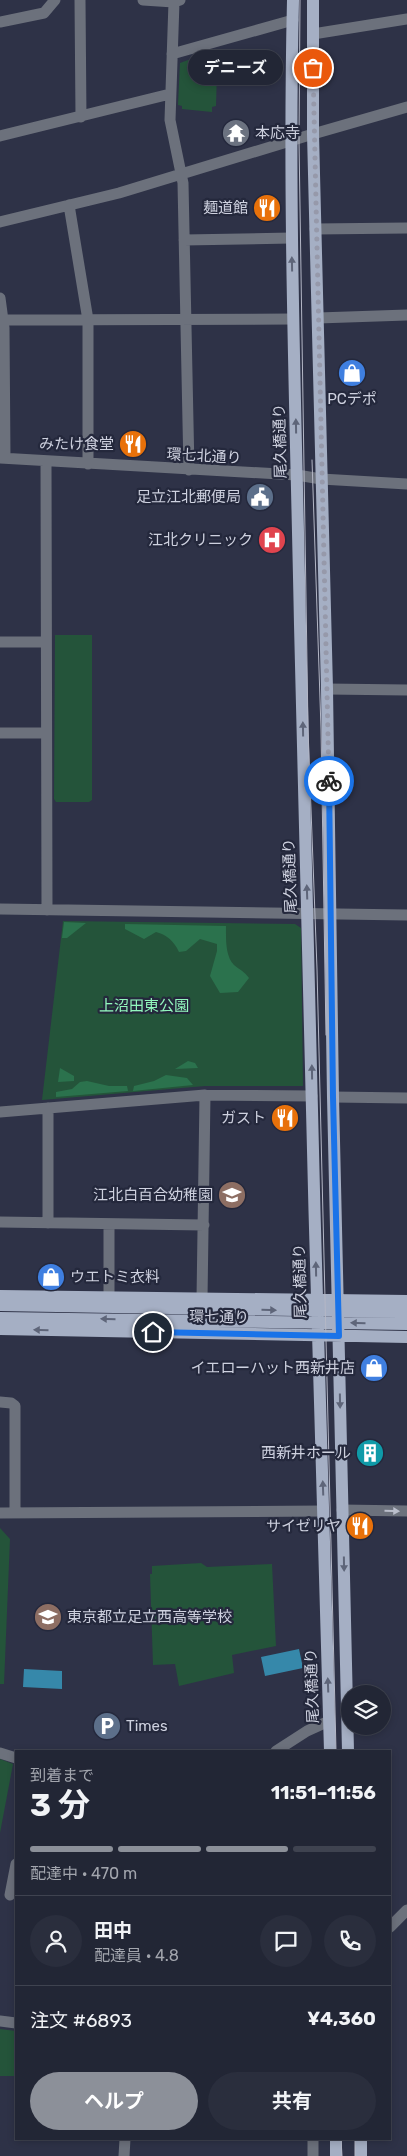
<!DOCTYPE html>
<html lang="ja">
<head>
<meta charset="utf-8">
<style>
  body { margin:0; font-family:Rubik,"Noto Sans JP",sans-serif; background:#2a2e3d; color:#f1f3f6; height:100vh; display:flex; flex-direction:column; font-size:19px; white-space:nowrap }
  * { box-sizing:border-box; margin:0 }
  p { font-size:16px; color:#a2a5ad }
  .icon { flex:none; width:28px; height:28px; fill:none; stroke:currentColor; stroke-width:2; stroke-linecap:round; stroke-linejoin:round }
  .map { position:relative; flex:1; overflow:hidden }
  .drawer { position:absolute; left:15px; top:1750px; width:376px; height:390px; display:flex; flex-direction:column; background:#222635; border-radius:0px; box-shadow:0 2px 8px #0003,0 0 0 1px #3f4350 }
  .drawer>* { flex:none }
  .buttons { position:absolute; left:341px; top:1685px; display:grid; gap:10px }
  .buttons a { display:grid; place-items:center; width:50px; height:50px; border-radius:50%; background:#222635; box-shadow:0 2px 8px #0003,0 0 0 1px #3f4350; font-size:25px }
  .pin { position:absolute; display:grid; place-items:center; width:42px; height:42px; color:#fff; margin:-21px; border:2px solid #fff; border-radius:50%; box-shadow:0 1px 5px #0007 }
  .courier { position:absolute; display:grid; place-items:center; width:50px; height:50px; margin:-25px; border:4px solid #1a73e8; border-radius:50%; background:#fff; color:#222; box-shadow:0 1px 6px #0007 }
  .bubble { position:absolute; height:35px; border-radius:18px; background:#222635; box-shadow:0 2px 8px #0003,0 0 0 1px #3f4350; font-size:16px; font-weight:700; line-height:35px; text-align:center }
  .overview em { font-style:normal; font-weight:700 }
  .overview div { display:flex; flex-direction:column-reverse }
  .overview { display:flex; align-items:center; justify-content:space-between; height:85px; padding:0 15px }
  h1 { font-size:32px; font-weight:700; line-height:38px }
  .bar { display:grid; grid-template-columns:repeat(4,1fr); gap:8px 5px; align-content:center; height:60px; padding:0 15px }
  .bar i { height:6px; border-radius:4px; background:#3f4350 }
  .bar .active { background:#8c9099 }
  .bar p { grid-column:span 4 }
  .line { display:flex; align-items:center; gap:12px; padding:0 15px; border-top:1px solid #3f4350 }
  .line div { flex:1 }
  .round { display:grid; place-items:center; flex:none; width:52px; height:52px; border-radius:26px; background:#2a2e3d }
  .primary-button { display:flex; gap:10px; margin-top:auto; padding:10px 15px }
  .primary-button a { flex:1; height:58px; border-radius:30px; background:#8c9099; color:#fff; font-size:20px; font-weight:700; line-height:58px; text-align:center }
  .primary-button a+a { background:#2a2e3d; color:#f1f3f6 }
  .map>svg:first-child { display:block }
  .green { fill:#24543a }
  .forest { fill:#2b724d }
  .water { fill:#3688aa }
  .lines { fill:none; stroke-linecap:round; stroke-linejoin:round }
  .minor { stroke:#6c717c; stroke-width:11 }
  .major { stroke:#a5afc4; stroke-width:12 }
  .tram { stroke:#b4b7c6; stroke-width:1 }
  .oneway { fill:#5e6579 }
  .oneway2 { fill:#babecb }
  .done { stroke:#9699aa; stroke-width:5; stroke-dasharray:0 9 }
  .route { stroke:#1a73e8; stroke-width:6 }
  .labels { text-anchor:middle; stroke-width:4.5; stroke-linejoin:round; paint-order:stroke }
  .poi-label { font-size:15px; fill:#ced1df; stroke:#24283c; text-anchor:end }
  .street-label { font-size:15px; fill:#ced1df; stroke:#24283c }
  .park-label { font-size:15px; fill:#93f7bd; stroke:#24283c }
</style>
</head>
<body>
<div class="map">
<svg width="407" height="2156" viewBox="0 0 407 2156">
  <rect width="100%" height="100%" fill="#2e3247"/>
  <path class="green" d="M215 50V70L217 72 216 106 212 107V112L182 109V106L178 105 180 63Z
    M55 635H92V800L89 802H56L54 799Z
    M63 921 295 924 301 928 303 1086H205L42 1100Z
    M0 1528 10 1539 4 1684H0Z
    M201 1563 207 1567 272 1564 276 1646 232 1655 234 1673 179 1686 175 1664 153 1665 150 1574H152V1566Z
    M0 1759 13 1764 0 1833Z
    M0 2029 16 2031 15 2076H0Z"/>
  <path class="forest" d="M64 922 86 923 67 938H62Z
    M125 924 226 926C226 938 225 956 234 965 240 970 244 971 249 978L238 992 220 993 210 976 217 951V944L200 939 186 951 179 952C174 941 167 935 156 932L144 939 125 929Z
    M188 1061 195 1063 198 1068 175 1069Z
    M60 1068 74 1076V1081L58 1082Z
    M166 1075 187 1078 193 1085 133 1091 134 1086 154 1081Z
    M87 1081 109 1086H127L128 1091 56 1097V1092L72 1089 80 1082Z"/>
  <path class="water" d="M299 1649 303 1668 265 1676 261 1657Z
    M24 1669 62 1671V1689L23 1687Z"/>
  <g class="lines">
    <path class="minor" d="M80 0 81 117
      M143 0 174 2 180 0
      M174 2 170 120 183 183 189 470
      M0 22 44 13 55 0
      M313 34 407 19
      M172 54 293 20
      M0 136 170 94
      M69 205 88 320V464
      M0 222 119 193 313 134 407 107
      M315 229 407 228
      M184 240 291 238
      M0 298 4 328 5 458
      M318 318 407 315
      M3 320 293 319
      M0 458 297 475 321 479 407 484
      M46 461 47 910
      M0 642H46
      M327 689 407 690
      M0 733H46
      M0 909 407 915
      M333 1097 407 1098
      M0 1112 205 1095 312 1096
      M0 1222 204 1225
      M48 1223V1108
      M109 1298V1225
      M202 1299 205 1095
      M0 1402 11 1403 15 1406V1513
      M342 1510 407 1511
      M0 1513 323 1511
      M276 1751 307 1731 329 1721
      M0 1753 16 1758
      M10 1895 16 1864
      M390 1927 407 1910
      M0 2021 16 2023
      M313 2139V2156
      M124 2156 125 2139"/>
    <path class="major" d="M293 0C288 208 296 417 300 625 308 1000 319 1376 330 1751
      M313 0V134L327 689 333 1097 348 1751
      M0 1296 407 1301
      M0 1305 407 1312
      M0 1318 407 1324
      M0 1329 407 1337
      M336 2139V2156
      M361 2139V2156"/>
    <path class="tram" d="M300 0 299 141 308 729 317 969 336 1751
      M312 460 321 729 326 1035
      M341 2139 342 2156
      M355 2139V2156"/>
  </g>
  <defs><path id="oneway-solid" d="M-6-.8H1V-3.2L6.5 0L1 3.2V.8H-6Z" transform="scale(1.25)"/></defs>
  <g class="oneway">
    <use href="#oneway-solid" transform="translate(292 264) rotate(-91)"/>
    <use href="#oneway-solid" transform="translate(296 426) rotate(-91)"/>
    <use href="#oneway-solid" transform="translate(303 729) rotate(-91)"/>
    <use href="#oneway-solid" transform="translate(307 892) rotate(-92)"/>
    <use href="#oneway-solid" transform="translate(312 1072) rotate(-91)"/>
    <use href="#oneway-solid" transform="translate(316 1269) rotate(-91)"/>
    <use href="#oneway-solid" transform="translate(269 1310) rotate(1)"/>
    <use href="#oneway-solid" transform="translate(108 1319) rotate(-179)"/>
    <use href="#oneway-solid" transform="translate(358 1323) rotate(-179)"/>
    <use href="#oneway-solid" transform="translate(41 1330) rotate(-179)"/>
    <use href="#oneway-solid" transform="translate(340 1401) rotate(89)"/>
    <use href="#oneway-solid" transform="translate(323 1488) rotate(-92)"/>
    <use href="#oneway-solid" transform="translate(344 1564) rotate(89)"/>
    <use href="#oneway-solid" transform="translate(328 1685) rotate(-92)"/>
  </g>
  <use class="oneway2" href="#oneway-solid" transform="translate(392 1511) rotate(1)"/>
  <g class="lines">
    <path class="done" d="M313 68 329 781"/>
    <path class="route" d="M153 1332 339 1336 333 1097 329 781"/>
  </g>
  <defs>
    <symbol id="temple-disc" viewBox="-11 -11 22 22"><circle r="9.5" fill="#6b7280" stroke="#24283c"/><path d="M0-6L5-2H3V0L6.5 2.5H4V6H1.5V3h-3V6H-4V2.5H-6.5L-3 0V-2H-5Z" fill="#fff"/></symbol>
    <symbol id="restaurant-disc" viewBox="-11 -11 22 22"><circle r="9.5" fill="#e8710a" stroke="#24283c"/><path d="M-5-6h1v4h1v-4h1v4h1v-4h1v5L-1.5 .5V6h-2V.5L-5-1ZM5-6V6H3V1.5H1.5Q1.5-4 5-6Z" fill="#fff"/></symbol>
    <symbol id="shop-disc" viewBox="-11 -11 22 22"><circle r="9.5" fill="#3f7fe0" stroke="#24283c"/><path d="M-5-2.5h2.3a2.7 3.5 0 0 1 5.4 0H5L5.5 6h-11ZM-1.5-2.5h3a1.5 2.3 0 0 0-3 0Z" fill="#fff"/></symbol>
    <symbol id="civic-disc" viewBox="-11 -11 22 22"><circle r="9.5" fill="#5c6f8a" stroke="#24283c"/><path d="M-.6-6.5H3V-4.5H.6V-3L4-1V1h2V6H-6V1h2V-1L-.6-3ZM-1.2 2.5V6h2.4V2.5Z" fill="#fff"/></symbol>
    <symbol id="hospital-disc" viewBox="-11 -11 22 22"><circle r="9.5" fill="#e0444e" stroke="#24283c"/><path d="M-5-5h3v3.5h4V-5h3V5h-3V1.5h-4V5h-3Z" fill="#fff"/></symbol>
    <symbol id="school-disc" viewBox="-11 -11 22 22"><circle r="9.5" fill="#8d6e63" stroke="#24283c"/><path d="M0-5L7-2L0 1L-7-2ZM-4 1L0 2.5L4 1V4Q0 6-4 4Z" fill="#fff"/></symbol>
    <symbol id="building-disc" viewBox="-11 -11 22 22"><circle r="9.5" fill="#0f9aa8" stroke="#24283c"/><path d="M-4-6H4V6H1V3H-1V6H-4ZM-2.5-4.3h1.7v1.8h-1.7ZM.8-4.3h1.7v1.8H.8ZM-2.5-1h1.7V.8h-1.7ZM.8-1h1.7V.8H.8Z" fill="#fff"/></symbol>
    <symbol id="parking-disc" viewBox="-11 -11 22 22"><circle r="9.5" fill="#5c6f8a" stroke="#24283c"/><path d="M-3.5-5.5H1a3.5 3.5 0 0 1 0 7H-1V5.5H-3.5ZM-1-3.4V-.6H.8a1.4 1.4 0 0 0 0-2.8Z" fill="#fff"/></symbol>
  </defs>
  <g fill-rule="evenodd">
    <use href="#temple-disc" x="220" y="117" width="32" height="32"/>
    <use href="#restaurant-disc" x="251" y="192" width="32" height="32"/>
    <use href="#shop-disc" x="336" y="357" width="32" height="32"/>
    <use href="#restaurant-disc" x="117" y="428" width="32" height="32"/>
    <use href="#civic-disc" x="244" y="481" width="32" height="32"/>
    <use href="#hospital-disc" x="256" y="524" width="32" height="32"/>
    <use href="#restaurant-disc" x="269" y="1102" width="32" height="32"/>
    <use href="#school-disc" x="216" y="1179" width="32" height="32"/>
    <use href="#shop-disc" x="35" y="1261" width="32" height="32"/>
    <use href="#shop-disc" x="358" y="1352" width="32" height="32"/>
    <use href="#building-disc" x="354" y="1437" width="32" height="32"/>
    <use href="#restaurant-disc" x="344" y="1510" width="32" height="32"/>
    <use href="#school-disc" x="32" y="1601" width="32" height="32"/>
    <use href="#parking-disc" x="91" y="1710" width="32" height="32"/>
  </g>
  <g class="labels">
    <g class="poi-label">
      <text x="255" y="138" text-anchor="start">本応寺</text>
      <text x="248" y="213">麺道館</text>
      <text x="352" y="404" text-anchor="middle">PCデポ</text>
      <text x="114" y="449">みたけ食堂</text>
      <text x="241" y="502">足立江北郵便局</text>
      <text x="253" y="545">江北クリニック</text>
      <text x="266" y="1123">ガスト</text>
      <text x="213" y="1200">江北白百合幼稚園</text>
      <text x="70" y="1282" text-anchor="start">ウエトミ衣料</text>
      <text x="355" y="1373">イエローハット西新井店</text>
      <text x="351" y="1458">西新井ホール</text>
      <text x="341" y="1531">サイゼリヤ</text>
      <text x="67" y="1622" text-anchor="start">東京都立足立西高等学校</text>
      <text x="126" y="1731" text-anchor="start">Times</text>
    </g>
    <g class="street-label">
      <text transform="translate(280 441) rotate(-91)" y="5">尾久橋通り</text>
      <text transform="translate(204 456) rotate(3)" y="5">環七北通り</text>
      <text transform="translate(290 876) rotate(-92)" y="5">尾久橋通り</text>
      <text transform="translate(300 1281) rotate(-91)" y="5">尾久橋通り</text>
      <text transform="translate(219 1317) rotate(1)" y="5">環七通り</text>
      <text transform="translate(312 1686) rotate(-92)" y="5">尾久橋通り</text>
    </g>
    <g class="park-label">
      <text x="144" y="1011">上沼田東公園</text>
    </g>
  </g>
</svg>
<div class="buttons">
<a><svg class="icon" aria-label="layers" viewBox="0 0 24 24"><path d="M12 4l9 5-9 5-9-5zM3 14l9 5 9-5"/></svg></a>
</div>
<div class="pin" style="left:313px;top:68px;background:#ea580c"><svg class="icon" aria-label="bag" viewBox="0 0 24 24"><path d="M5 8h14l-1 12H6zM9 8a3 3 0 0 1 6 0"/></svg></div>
<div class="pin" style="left:153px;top:1332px;background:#1f2937"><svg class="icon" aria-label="home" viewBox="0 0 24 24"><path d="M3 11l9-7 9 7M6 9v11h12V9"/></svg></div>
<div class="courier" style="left:329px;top:781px"><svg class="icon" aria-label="bike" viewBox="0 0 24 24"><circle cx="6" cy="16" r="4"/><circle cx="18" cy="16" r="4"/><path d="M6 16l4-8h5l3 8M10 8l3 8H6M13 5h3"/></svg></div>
<div class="bubble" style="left:188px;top:50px;width:95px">デニーズ</div>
<section class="drawer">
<div class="overview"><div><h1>3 分</h1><p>到着まで</p></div><em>11:51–11:56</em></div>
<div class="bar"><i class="active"></i><i class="active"></i><i class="active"></i><i></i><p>配達中 · 470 m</p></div>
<div class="line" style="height:90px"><a class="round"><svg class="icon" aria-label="person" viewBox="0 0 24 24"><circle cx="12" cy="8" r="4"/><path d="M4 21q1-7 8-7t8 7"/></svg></a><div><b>田中</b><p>配達員 · 4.8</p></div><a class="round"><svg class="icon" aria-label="chat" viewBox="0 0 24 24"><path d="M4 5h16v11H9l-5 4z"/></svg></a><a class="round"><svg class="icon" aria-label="phone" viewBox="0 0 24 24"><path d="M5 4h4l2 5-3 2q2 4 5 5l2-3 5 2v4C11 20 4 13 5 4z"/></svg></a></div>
<div class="line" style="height:65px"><div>注文 #6893</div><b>¥4,360</b></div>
<div class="primary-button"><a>ヘルプ</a><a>共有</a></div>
</section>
</div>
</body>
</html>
